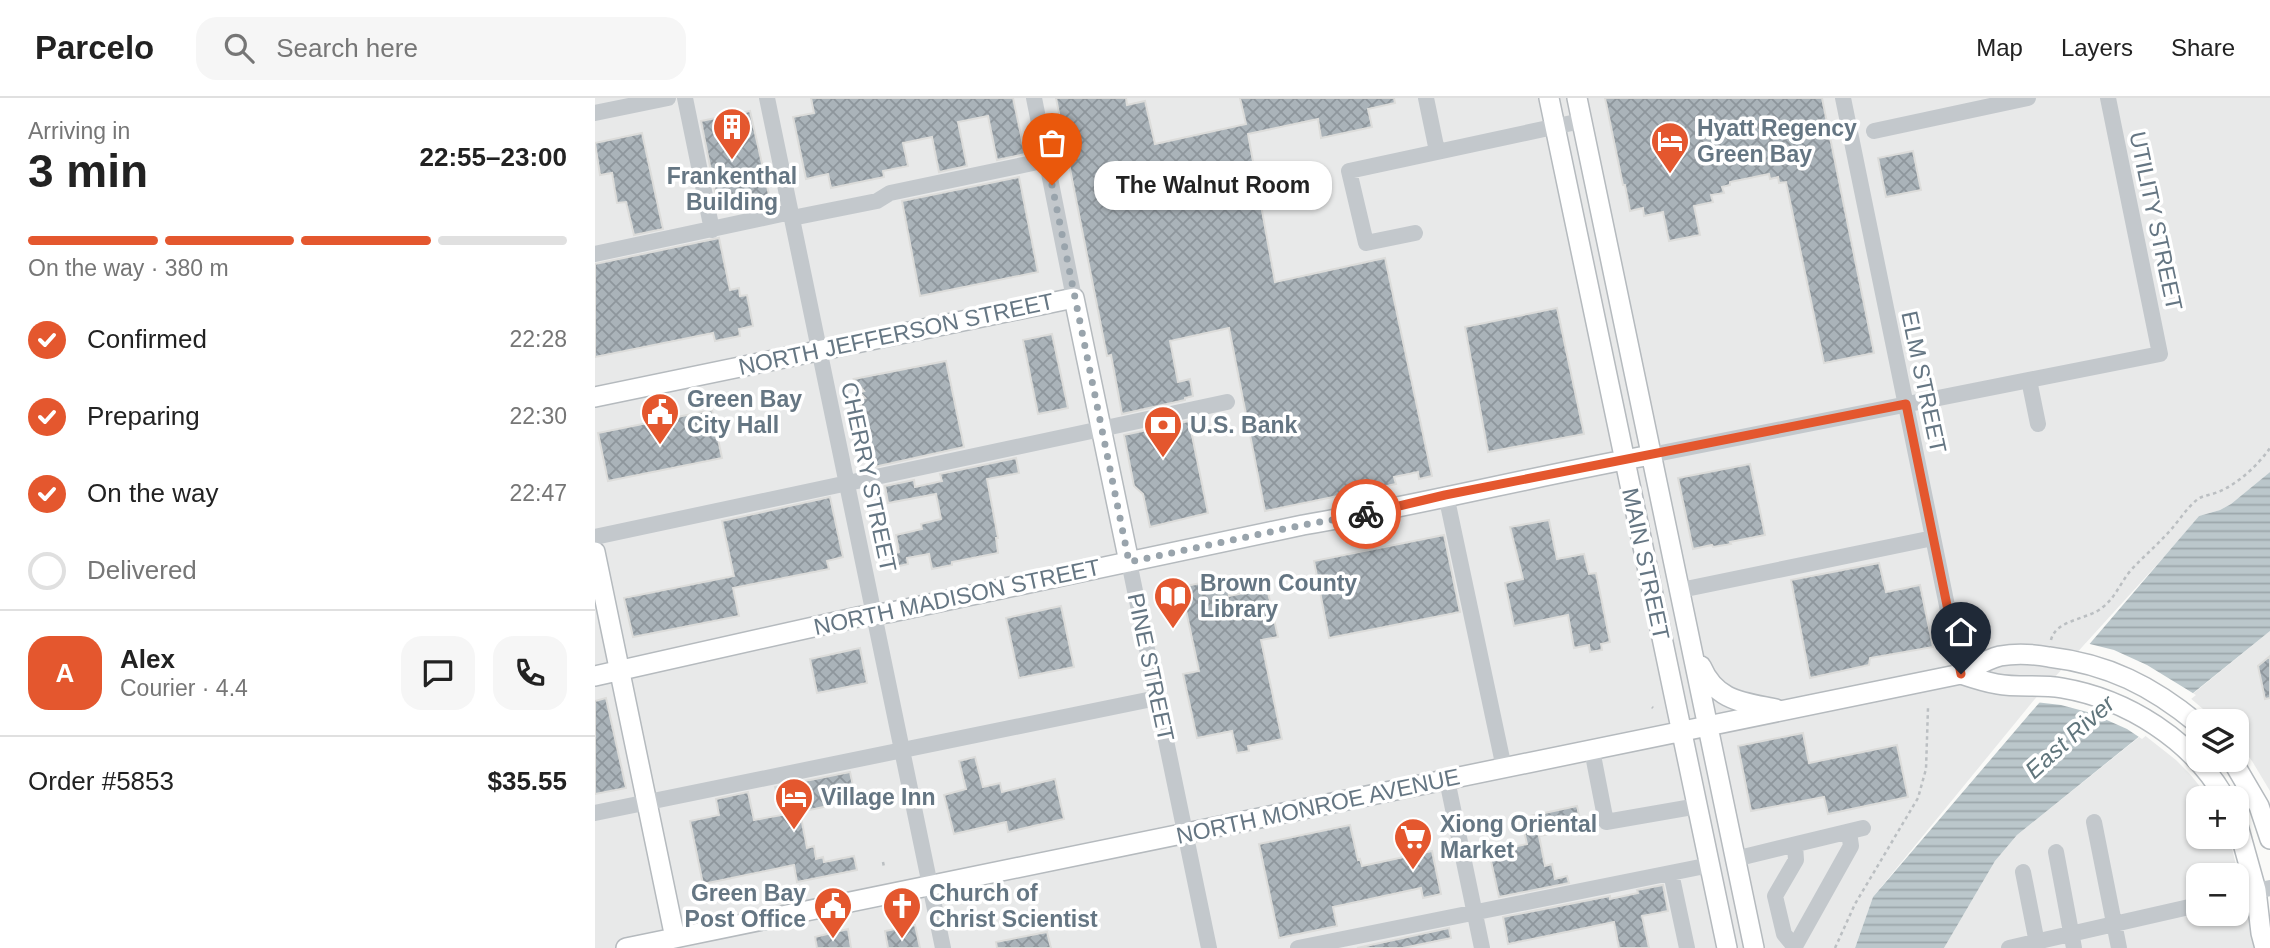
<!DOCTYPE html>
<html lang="en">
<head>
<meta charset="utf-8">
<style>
  body { margin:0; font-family:Arial,sans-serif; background:#f6f6f6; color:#222; height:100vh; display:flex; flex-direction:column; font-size:26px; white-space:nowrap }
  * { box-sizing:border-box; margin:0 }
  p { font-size:23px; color:#767676 }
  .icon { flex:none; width:38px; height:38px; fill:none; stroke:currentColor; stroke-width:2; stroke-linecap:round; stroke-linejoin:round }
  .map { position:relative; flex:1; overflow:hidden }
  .side { display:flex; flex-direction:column; background:#fff; width:595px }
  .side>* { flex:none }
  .tools { position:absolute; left:1591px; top:611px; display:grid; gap:14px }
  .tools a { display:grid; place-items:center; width:63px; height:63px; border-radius:14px; background:#fff; box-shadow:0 2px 5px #0004; font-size:35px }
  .pin { position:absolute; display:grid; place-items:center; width:60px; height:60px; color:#fff; margin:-72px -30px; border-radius:50% 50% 50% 0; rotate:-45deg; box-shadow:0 0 7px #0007 }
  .pin .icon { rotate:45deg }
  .courier { position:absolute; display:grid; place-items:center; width:70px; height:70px; margin:-35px; border:5px solid #e4572e; border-radius:50%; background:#fff; color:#222; box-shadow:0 2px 9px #0007 }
  .bubble { position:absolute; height:49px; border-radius:21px; background:#fff; box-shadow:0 2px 5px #0004; font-size:23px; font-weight:600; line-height:49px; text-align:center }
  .overview em { font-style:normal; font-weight:600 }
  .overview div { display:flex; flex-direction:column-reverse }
  .overview { display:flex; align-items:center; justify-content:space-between; height:119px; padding:0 28px }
  h1 { font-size:46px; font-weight:600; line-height:52px }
  .bar { display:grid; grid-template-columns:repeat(4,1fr); gap:10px 7px; align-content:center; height:84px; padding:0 28px }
  .bar i { height:9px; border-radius:5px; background:#e0e0e0 }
  .bar .selected { background:#e4572e }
  .bar p { grid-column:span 4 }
  .line { display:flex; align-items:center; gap:18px; padding:0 28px; border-top:2px solid #e0e0e0 }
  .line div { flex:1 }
  .round { display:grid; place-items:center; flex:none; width:74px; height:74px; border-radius:21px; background:#f6f6f6 }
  ol { padding:0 28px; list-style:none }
  li { display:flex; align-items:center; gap:21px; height:77px }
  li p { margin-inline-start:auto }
  li .icon { padding:7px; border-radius:50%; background:#e4572e; color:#fff; stroke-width:4 }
  li:last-child { color:#767676 }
  li i { width:38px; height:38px; border:4px solid #e0e0e0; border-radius:50% }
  header { display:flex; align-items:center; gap:42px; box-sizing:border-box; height:98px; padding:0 35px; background:#fff; border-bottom:2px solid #e0e0e0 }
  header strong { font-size:33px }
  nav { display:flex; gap:38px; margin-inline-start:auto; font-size:24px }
  .search { width:490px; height:63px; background:#f6f6f6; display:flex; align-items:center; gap:18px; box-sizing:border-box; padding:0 24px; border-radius:21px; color:#767676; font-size:26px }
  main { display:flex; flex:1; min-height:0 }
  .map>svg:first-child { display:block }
  .built { fill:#e8e9e9; fill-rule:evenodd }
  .water { fill:url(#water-rules) }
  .pier { fill:#fafaf8 }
  .building { fill:url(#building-cross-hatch); stroke:#dcdcda; stroke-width:2 }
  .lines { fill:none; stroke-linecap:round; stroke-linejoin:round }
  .major-casing { stroke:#b5babe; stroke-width:22 }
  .path { stroke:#bbbfc2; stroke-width:2.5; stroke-dasharray:3.5 3.5; stroke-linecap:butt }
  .minor { stroke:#c3c8cc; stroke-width:16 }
  .major { stroke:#fff; stroke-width:19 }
  .done { stroke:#99a4ac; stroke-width:7; stroke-dasharray:0 12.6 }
  .route { stroke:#e4572e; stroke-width:9 }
  .labels { text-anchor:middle; stroke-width:7; stroke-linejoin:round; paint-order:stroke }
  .poi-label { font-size:23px; font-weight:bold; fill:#657683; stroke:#fff; text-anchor:start }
  .street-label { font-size:23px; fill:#657683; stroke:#fff }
  .water-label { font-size:24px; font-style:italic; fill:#60757c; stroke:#fff }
</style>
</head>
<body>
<header>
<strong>Parcelo</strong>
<div class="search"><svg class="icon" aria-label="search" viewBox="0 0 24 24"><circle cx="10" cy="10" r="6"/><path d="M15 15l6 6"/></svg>Search here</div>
<nav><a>Map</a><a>Layers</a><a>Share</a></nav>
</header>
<main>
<section class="side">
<div class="overview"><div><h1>3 min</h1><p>Arriving in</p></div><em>22:55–23:00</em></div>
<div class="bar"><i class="selected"></i><i class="selected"></i><i class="selected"></i><i></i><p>On the way · 380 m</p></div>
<ol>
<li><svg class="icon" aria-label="check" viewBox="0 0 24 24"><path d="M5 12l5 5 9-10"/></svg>Confirmed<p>22:28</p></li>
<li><svg class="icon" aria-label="check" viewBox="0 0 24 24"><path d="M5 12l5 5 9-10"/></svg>Preparing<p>22:30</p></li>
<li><svg class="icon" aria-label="check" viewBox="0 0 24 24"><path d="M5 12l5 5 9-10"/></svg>On the way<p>22:47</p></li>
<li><i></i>Delivered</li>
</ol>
<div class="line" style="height:126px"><b class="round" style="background:#e4572e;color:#fff">A</b><div><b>Alex</b><p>Courier · 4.4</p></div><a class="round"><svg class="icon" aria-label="chat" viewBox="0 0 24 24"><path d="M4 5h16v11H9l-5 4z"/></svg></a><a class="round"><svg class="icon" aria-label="phone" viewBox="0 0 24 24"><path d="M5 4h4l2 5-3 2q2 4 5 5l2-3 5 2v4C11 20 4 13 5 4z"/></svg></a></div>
<div class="line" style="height:91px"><div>Order #5853</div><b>$35.55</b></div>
</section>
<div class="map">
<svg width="1675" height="850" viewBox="0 0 1675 850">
  <defs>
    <pattern id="water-rules" width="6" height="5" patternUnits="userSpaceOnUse" patternTransform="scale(1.75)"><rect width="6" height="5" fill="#bbc7cb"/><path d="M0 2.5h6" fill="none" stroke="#9ca6aa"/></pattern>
    <pattern id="building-cross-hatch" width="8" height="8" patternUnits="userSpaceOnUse" patternTransform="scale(1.75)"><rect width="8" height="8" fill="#aab3b9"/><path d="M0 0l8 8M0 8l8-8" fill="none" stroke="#8e969c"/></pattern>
  </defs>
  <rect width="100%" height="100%" fill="#fafaf8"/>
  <path class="built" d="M0 0H1675V374L1636 406 1625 412 1604 418 1578 449 1439 602 1278 799 1260 850H0Z
    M1675 533V693L1657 663 1642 644V623H1622L1594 599Z
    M1548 636 1581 662 1595 676 1614 700H1603V738L1634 739 1662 850H1349L1400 763 1422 737ZM1603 777H1642V816H1603Z"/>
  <path class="water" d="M1675 374V533L1422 737 1400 763 1349 850H1260L1278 799 1604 418 1625 412 1636 406Z"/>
  <path class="pier" d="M1491 545 1519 552 1552 567 1601 597 1547 641 1532 631 1496 615 1466 607 1440 604Z"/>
  <path class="building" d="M216 0H418L430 56 402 62 393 18 363 24 372 68 344 74 337 39 308 45 313 68 288 73 289 79 236 90 233 76 211 81 198 19 219 15Z
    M461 0H531L532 7 550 3 560 46 651 26 645 0H799L800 5 773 11 777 29 726 40 723 21 653 36 680 184 790 160 837 378 824 381 823 374 799 379 801 386 670 413 634 230 575 243 583 284 595 281 598 298 590 300V302L527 316 516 257 512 258Z
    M1010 0H1227L1279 255 1229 265 1191 84 1184 85 1183 79 1175 81 1174 76 1135 84V87L1127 89 1129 95 1116 97 1118 104 1099 108 1105 137 1074 143 1068 114 1049 118 1048 110 1035 113 1030 87H1028Z
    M155 13 175 101 124 113 106 23Z
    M47 35 68 131 39 137 31 104 22 105 17 75 5 77 0 45Z
    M1318 53 1326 92 1291 99 1283 60Z
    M424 79 443 174 325 198 307 103Z
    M124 140 135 192 144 190 145 198 152 197 158 228 144 231 145 238 120 243 118 235 0 259V166Z
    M962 210 989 336 893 354 870 229Z
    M457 236 473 310 443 316 428 242Z
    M351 263 369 349 279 369 265 301 270 300 264 294 269 293 259 281Z
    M117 312 127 360 13 383 3 335Z
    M594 323 613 415 555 429 548 396 539 388 529 337Z
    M421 360 424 375 392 381 403 440H401L403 455 357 464V467L337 471 334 456 312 460 313 466 300 469 297 456 304 454 301 437 327 431 326 426 346 421 341 396 293 405 290 388 319 382 320 389 347 383 345 376Z
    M1155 366 1170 437 1135 444 1136 446 1118 449 1117 447 1098 451 1083 380Z
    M235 399 248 459 232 463 234 471 138 490 144 518 38 539 29 500 139 478 127 423Z
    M954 422 962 461 989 456 994 476 1001 475 1015 544 1006 546 1007 552 995 554 994 547 979 550 973 517 919 528 910 485 928 481 915 429Z
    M849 437 865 514 734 540 719 463Z
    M1284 465 1291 494 1325 487 1338 549 1275 560 1274 567 1215 580 1196 482Z
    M631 480 634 498 672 490 683 539 666 542 687 641 653 648 654 653 642 655 637 633 602 640 588 576 604 573 586 489Z
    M466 508 479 569 424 580 411 520Z
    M265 550 272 585 222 595 215 561Z
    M1675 558V600L1670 601 1663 568Z
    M11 600 31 690 0 696V603Z
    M1208 635 1214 665 1302 647 1313 699 1233 716 1229 699 1156 713 1143 648Z
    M380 659 388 689 405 685 407 694 460 681 469 721 413 734 411 724 359 736 349 697 371 691 364 663Z
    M255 674 261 702 205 714 212 750 219 748 221 761 228 759 229 764 259 758 262 772 202 784 199 767 108 786 95 723 124 717 121 701 153 694 159 722 187 717 180 689Z
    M982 708 987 730 944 738 950 768 957 766 960 781 972 778 974 785 904 799 894 754 932 746 926 720Z
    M755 727 763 762 765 761 767 768 837 753 846 796 828 800 826 790 738 809 742 828 684 840 664 746Z
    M1068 787 1073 813 1047 818 1054 850H1024L1019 824 913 846 908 819 1015 798V801L1043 795 1042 792Z
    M320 827 325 850H293L290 833Z
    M854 830 856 840 808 850H762Z
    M253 831 256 850H222L220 839Z
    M452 834 456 850H402L401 844Z"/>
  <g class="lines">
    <defs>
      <path id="major" d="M954 0 1132 850
        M982 0 1159 850
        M0 299 479 200 534 464
        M0 454 80 840
        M1106 568C1121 603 1147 604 1181 611
        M1366 576C1378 580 1390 584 1402 586 1423 590 1445 586 1467 590 1532 601 1597 642 1630 700
        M0 578 263 519 297 514 708 427C825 407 940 378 1056 357
        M1637 662 1664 708 1675 741
        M1642 724 1661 792 1666 835 1670 850
        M31 850 1366 576C1378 570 1392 561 1405 558 1421 555 1438 556 1454 559 1513 566 1557 588 1603 626"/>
    </defs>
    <use href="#major" class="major-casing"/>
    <path class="path" d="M1456 542C1461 521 1493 522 1508 509 1521 499 1526 483 1537 471 1548 459 1560 449 1571 437 1582 426 1591 410 1603 401 1609 397 1616 397 1623 394 1643 386 1663 367 1675 350
      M1057 609 1058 610
      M288 764 289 769
      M1240 850 1260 806 1323 700 1331 671 1333 610"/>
    <path class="minor" d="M90 0 117 132
      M172 0 348 850
      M439 0 479 200
      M831 0 842 53
      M1248 0 1366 576
      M0 15 73 0
      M1279 33 1433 0
      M197 120 282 103 295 95 452 62
      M820 135 771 145 754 73 986 23
      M0 156 196 114
      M1434 282 1443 326
      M1056 357 1565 256 1513 0
      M851 397 909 670
      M0 439 632 304
      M534 464 614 850
      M1086 492 1338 440
      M997 652 1011 724 1103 708
      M852 682 887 850
      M0 715 562 600
      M1499 724 1524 850
      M1461 754 1479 850
      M1140 761 1268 730
      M1428 774 1443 850
      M1076 775 1092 850
      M1642 797 1675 790
      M1199 848 1189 836 1180 798 1201 762 1200 747
      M703 850 1115 767
      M1199 850 1256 748 1254 734
      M1414 850 1603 807"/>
    <use href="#major" class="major"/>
  </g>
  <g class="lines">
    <path class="done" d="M457 87 534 464 708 427 771 416"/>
    <path class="route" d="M771 416 850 397 1311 306 1366 576"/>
  </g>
  <defs>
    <symbol id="building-pin" viewBox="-11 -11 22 30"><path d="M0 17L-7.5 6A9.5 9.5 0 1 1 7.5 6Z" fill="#e4572e" stroke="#fff"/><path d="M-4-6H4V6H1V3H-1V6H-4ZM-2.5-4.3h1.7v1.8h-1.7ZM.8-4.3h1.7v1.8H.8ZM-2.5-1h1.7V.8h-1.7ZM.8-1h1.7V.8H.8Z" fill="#fff"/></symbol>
    <symbol id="hotel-pin" viewBox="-11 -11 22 30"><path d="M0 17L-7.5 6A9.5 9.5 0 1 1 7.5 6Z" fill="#e4572e" stroke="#fff"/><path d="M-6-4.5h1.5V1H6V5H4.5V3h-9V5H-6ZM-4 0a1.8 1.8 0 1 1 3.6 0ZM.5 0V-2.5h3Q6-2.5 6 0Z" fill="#fff"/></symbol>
    <symbol id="civic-pin" viewBox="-11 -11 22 30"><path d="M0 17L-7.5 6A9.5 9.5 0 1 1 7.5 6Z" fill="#e4572e" stroke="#fff"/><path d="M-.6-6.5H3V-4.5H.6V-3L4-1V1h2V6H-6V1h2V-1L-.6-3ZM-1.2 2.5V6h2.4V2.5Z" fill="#fff"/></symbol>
    <symbol id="bank-pin" viewBox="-11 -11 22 30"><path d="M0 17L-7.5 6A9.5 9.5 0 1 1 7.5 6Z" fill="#e4572e" stroke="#fff"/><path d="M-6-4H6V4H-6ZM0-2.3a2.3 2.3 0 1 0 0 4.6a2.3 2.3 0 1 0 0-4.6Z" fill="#fff"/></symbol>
    <symbol id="library-pin" viewBox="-11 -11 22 30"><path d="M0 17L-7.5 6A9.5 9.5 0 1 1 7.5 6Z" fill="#e4572e" stroke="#fff"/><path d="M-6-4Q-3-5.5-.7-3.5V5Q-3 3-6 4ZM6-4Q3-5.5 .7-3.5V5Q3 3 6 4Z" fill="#fff"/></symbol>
    <symbol id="supermarket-pin" viewBox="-11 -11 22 30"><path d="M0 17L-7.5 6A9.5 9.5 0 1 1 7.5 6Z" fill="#e4572e" stroke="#fff"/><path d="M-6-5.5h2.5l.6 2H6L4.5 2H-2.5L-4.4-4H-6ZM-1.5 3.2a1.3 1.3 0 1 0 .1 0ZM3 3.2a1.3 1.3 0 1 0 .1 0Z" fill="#fff"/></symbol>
    <symbol id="church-pin" viewBox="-11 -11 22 30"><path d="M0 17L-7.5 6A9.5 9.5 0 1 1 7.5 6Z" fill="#e4572e" stroke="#fff"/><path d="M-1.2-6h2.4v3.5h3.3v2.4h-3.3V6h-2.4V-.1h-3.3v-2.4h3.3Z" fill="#fff"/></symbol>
  </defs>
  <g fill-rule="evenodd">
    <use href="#building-pin" x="115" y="7" width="44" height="60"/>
    <use href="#hotel-pin" x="1053" y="21" width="44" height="60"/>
    <use href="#civic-pin" x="43" y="292" width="44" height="60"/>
    <use href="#bank-pin" x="546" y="305" width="44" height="60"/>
    <use href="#library-pin" x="556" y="476" width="44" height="60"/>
    <use href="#hotel-pin" x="177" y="677" width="44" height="60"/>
    <use href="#supermarket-pin" x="796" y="717" width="44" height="60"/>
    <use href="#civic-pin" x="216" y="786" width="44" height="60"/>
    <use href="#church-pin" x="285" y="786" width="44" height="60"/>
  </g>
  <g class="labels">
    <g class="poi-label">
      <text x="1102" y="38">Hyatt Regency<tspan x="1102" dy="26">Green Bay</tspan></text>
      <text x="137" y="86" text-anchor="middle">Frankenthal<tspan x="137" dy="26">Building</tspan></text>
      <text x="92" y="309">Green Bay<tspan x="92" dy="26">City Hall</tspan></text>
      <text x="595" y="335">U.S. Bank</text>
      <text x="605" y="493">Brown County<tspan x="605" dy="26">Library</tspan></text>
      <text x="226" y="707">Village Inn</text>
      <text x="845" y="734">Xiong Oriental<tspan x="845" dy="26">Market</tspan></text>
      <text x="211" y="803" text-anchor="end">Green Bay<tspan x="211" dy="26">Post Office</tspan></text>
      <text x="334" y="803">Church of<tspan x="334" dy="26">Christ Scientist</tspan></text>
    </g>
    <g class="street-label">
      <text transform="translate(1561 123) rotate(78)" y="8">UTILITY STREET</text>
      <text transform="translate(301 236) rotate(-12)" y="8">NORTH JEFFERSON STREET</text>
      <text transform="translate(1329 284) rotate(78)" y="8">ELM STREET</text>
      <text transform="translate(274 379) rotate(78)" y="8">CHERRY STREET</text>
      <text transform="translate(1051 466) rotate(78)" y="8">MAIN STREET</text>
      <text transform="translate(362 499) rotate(-12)" y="8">NORTH MADISON STREET</text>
      <text transform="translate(556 569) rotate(78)" y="8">PINE STREET</text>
      <text transform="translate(723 708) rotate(-12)" y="8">NORTH MONROE AVENUE</text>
    </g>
    <g class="water-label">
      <text transform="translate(1475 639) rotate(-42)" y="8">East River</text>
    </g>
  </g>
</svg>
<div class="tools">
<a><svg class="icon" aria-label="layers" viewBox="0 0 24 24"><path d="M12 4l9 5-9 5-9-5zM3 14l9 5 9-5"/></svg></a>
<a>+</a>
<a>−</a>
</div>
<div class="pin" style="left:457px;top:87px;background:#ea580c"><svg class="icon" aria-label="bag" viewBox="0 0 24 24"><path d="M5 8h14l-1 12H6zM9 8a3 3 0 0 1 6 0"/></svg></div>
<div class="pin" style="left:1366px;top:576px;background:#1f2937"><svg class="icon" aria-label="home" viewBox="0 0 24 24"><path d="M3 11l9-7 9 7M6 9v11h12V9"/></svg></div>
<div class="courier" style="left:771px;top:416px"><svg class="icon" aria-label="bike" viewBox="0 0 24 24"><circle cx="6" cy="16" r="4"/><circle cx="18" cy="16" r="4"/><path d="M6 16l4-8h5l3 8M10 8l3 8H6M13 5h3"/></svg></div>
<div class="bubble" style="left:499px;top:63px;width:238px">The Walnut Room</div>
</div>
</main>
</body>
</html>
